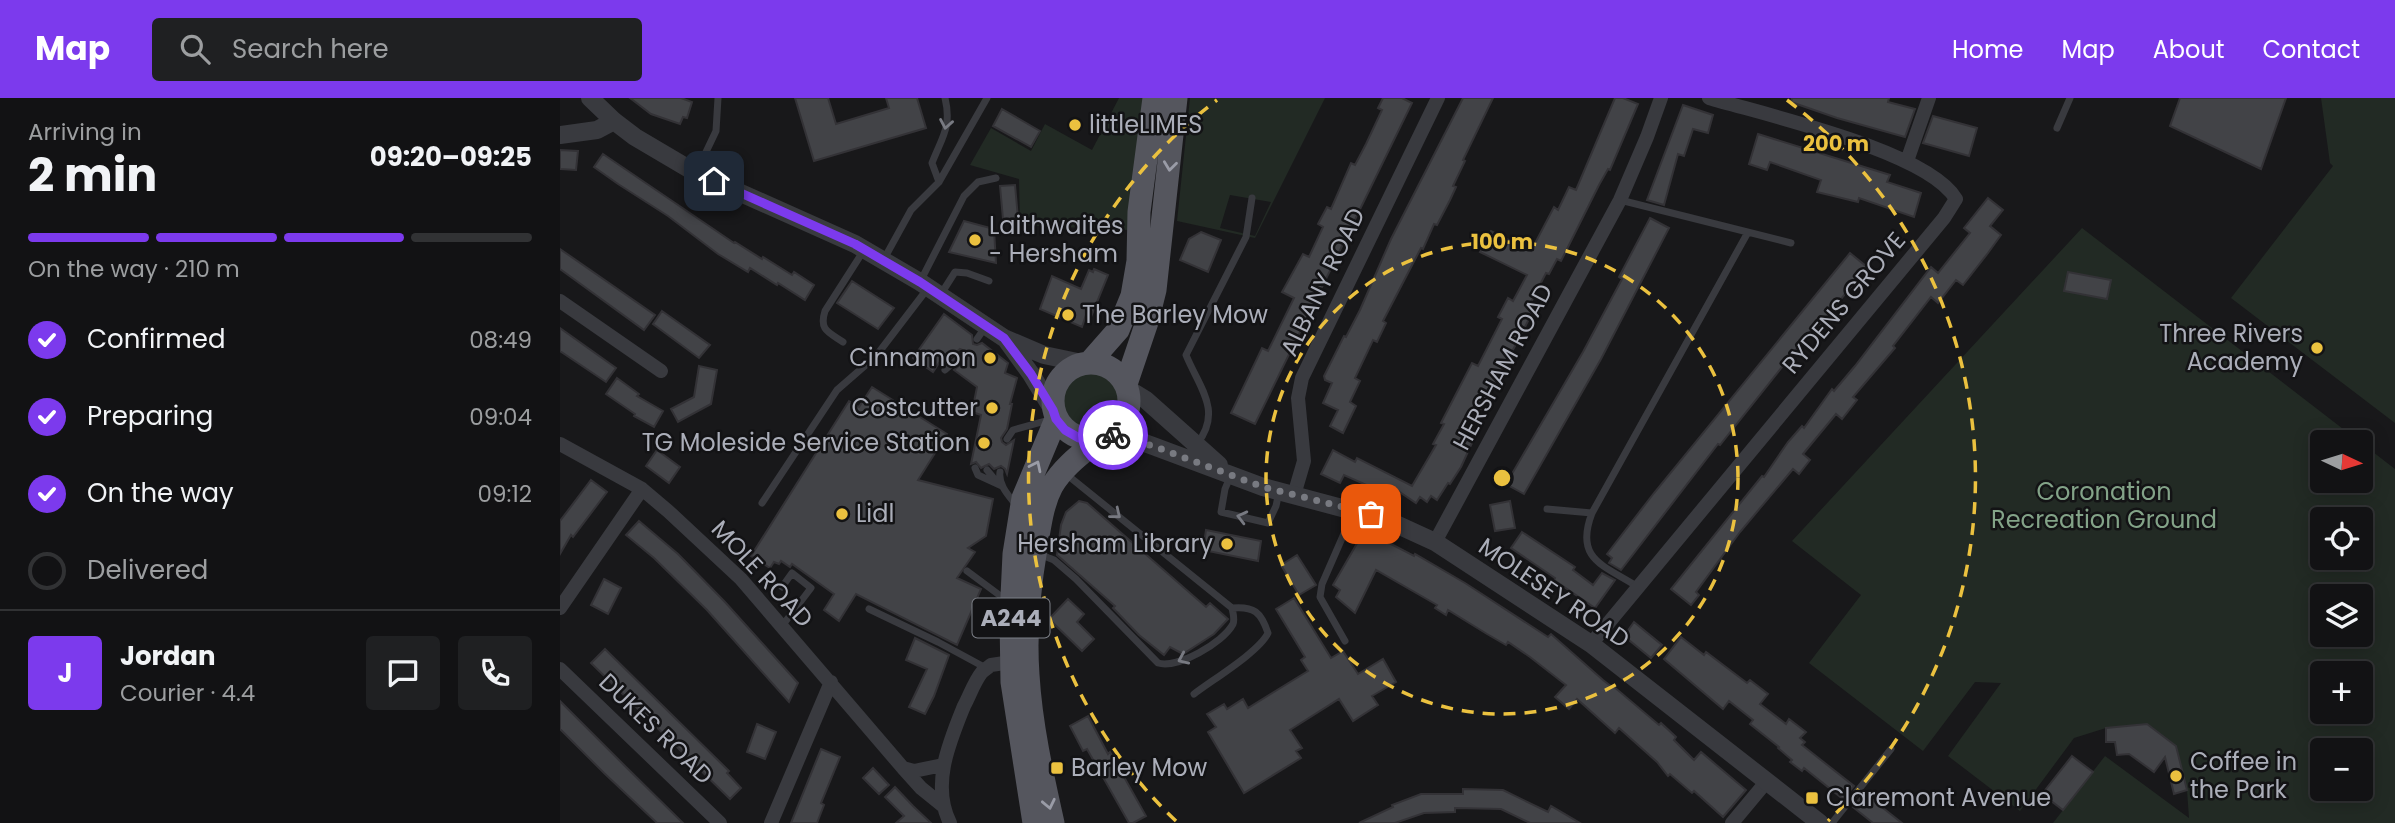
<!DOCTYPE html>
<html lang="en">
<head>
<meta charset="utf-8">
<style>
  body { margin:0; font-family:Poppins,sans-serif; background:#1f2022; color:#f1f3f6; height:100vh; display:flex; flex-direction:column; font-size:26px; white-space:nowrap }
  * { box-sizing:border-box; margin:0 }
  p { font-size:23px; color:#9c9ea0 }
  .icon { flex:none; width:38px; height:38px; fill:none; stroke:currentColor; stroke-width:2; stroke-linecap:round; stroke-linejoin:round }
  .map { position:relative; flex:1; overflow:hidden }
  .side { display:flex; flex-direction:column; background:#121214; width:560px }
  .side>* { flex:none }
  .needle { width:46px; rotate:94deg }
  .tools { position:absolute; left:1750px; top:332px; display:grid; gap:14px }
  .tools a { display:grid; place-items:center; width:63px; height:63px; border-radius:7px; background:#121214; box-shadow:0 4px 18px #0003,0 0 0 2px #313234; font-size:35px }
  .pin { position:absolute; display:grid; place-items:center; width:60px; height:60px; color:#fff; margin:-30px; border-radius:14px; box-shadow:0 4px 10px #0006 }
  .courier { position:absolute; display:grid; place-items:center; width:70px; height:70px; margin:-35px; border:5px solid #7c3aed; border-radius:50%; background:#fff; color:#222; box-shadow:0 2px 9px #0007 }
  .summary em { font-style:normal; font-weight:700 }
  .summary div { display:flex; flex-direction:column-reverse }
  .summary { display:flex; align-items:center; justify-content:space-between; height:119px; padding:0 28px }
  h1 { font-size:46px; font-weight:700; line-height:52px }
  .bar { display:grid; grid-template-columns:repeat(4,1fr); gap:10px 7px; align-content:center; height:84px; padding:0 28px }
  .bar i { height:9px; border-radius:5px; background:#313234 }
  .bar .current { background:#7c3aed }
  .bar p { grid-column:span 4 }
  .line { display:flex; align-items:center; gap:18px; padding:0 28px; border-top:2px solid #313234 }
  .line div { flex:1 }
  .round { display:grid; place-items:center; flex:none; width:74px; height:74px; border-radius:7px; background:#1f2022 }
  ol { padding:0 28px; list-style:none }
  li { display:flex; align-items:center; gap:21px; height:77px }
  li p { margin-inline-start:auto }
  li .icon { padding:7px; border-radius:50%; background:#7c3aed; color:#fff; stroke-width:4 }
  li:last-child { color:#9c9ea0 }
  li i { width:38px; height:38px; border:4px solid #313234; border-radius:50% }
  header { display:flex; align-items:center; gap:42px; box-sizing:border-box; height:98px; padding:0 35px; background:#7c3aed; color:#fff }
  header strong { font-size:33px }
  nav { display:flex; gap:38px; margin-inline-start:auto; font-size:24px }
  .search { width:490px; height:63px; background:#1f2022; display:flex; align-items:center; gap:18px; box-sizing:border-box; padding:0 24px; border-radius:7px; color:#9c9ea0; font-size:26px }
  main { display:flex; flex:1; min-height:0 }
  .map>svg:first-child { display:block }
  .green { fill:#222a24; fill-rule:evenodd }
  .building { fill:#424347; stroke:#333236; stroke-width:2 }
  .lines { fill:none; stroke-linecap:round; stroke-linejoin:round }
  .service { stroke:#393a3f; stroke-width:7 }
  .minor { stroke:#393a3f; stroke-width:14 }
  .tertiary { stroke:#393a3f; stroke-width:18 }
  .primary { stroke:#55565e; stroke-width:23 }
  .oneway { stroke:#787a82 }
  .oneway2 { stroke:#9a9ca7 }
  .done { stroke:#787a81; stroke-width:7; stroke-dasharray:0 12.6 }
  .route { stroke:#7c3aed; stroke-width:9 }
  .ring { fill:none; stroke:#ebc13f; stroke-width:3.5; stroke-dasharray:12 9 }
  .poi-dot { fill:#ebc13f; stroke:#131315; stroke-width:2.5 }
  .labels { text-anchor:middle; stroke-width:5; stroke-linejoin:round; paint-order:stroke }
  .shield { fill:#131315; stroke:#7d8088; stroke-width:2 }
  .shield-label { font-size:23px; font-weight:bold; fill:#abaeb9 }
  .poi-label { font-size:24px; fill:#abaeb9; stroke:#131315; text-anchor:start }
  .street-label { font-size:24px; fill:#abaeb9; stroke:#131315 }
  .park-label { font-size:24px; fill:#83a388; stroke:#131315 }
  .centre { fill:#ebc13f; stroke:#131315; stroke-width:3.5 }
  .ring-label { font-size:21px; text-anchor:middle; font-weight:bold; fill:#ebc13f; stroke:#131315; stroke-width:5; stroke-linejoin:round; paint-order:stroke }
</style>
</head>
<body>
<header>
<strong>Map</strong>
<div class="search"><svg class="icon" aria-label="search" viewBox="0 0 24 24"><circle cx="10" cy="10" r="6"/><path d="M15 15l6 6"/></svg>Search here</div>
<nav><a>Home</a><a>Map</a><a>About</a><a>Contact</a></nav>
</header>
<main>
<section class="side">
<div class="summary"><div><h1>2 min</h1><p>Arriving in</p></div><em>09:20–09:25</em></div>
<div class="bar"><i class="current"></i><i class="current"></i><i class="current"></i><i></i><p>On the way · 210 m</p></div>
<ol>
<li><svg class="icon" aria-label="check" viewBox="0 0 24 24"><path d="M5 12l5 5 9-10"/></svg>Confirmed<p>08:49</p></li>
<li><svg class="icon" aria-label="check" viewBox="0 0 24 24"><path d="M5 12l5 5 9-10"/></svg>Preparing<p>09:04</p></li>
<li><svg class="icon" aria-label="check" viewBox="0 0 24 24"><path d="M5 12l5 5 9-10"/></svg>On the way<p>09:12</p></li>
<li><i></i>Delivered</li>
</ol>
<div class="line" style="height:126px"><b class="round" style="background:#7c3aed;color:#fff">J</b><div><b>Jordan</b><p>Courier · 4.4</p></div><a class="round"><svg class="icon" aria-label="chat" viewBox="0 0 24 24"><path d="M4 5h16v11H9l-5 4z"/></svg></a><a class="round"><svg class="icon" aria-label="phone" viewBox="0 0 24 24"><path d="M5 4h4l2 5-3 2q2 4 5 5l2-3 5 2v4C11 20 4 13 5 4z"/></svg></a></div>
</section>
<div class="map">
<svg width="1835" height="725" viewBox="0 0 1835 725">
  <rect width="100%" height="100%" fill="#18181a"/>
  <path class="green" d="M559 0H590L568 132 460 127 459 81 410 67 431 30 471 53 485 26 532 52Z
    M630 0H765L695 140 617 123ZM670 97 711 104 695 138 660 130Z
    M1761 0H1835V325L1671 200 1773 68 1770 65Z
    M1522 130 1835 371V725H1493L1545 658 1629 720 1627 692 1616 648 1587 626 1546 630 1514 640 1460 713 1388 658 1441 585 1415 584 1363 653 1249 565 1301 497 1232 443ZM1762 345H1801V383H1762ZM1762 422H1801V460H1762ZM1762 499H1801V537H1762ZM1762 576H1801V614H1762ZM1762 653H1801V691H1762Z
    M502 303a29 29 0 1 1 58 0a29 29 0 1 1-58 0Z"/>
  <path class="building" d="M70 0H121L132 4 127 20 123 19 120 26 91 16Z
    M235 0H268L276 26 329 10 326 0H357L366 30 254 63Z
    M823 0H842L852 5 695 326 671 315 702 250 708 253 734 200 722 194 743 156 749 159 763 129 758 126 767 109 771 111 791 65 795 67 806 46 822 12 818 10Z
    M903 0H933L903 62 905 63 893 88 896 89 890 102 877 127 874 126 863 151 861 150 823 223 826 225 817 244 813 242 795 280 800 283 790 304 796 308 783 335 770 328 778 312 763 305 772 285 765 282 764 278 784 238 786 239 800 212 831 141Z
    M1055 0H1063L1078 6 1050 72 1048 71 1039 87 1001 163 997 161 989 176 986 175 968 210 973 213 962 235 921 311 914 308 900 338 912 345 901 369 890 386 888 385 877 402 871 398 867 404 860 399 856 405 835 391 831 398 784 377 780 385 761 376 773 352 795 364 797 360 852 388 876 347 873 346 884 326 881 325 912 265 918 268 942 221 938 219 948 200 953 203 967 177 920 154 931 133 971 153 994 109 998 112 1009 89 1016 92Z
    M1232 0H1329L1328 4 1355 11 1345 39 1277 20 1231 4Z
    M1620 0H1726L1701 71 1610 28Z
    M1123 7 1153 17 1148 35 1133 31 1124 58 1118 56 1104 107 1087 102Z
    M442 11 480 33 471 49 433 28Z
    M1373 18 1417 30 1409 58 1363 45Z
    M1198 36 1330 77 1327 84 1361 95 1354 119 1299 100 1298 104 1257 94 1261 82 1210 64 1207 72 1189 66Z
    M0 52 18 53 16 72 0 71Z
    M43 56 174 145 175 144 202 161 203 159 232 177 234 174 254 187 245 202 218 185 217 187 190 170 188 174 158 156 108 118 58 86 34 69Z
    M455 87 458 120 443 121 440 88Z
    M1428 100 1443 112 1430 128 1441 137 1428 155 1403 187 1396 182 1378 205 1371 199 1333 248 1335 250 1293 299 1297 302 1282 321 1276 316 1243 356 1250 362 1239 376 1233 371 1180 434 1136 494 1139 497 1131 507 1111 491 1202 378 1204 379 1228 344 1242 328 1244 330 1272 291 1274 293 1295 268 1371 169 1378 175 1410 135 1404 130Z
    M1090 120 1109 130 1041 261 964 396 946 386 1023 254 1062 181 1059 179Z
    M404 123 434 131 436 165 389 154Z
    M641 134 661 142 648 174 620 162 629 141Z
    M0 151 95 217 84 232 0 171Z
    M1290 155 1307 169 1260 227 1257 225 1160 347 1158 346 1061 472 1049 465 1052 460 1047 456 1094 395Z
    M534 171 548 177 531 219 526 217 522 229 480 211 492 178 521 191 529 172 533 174Z
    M1508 174 1551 182 1547 201 1504 193Z
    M292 183 334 210 318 231 277 205Z
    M102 213 150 247 139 260 93 226Z
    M384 216 412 237 413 246 417 247 422 245 448 265 445 275 457 280 450 306H452L447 331 441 340 442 344 446 347 454 342 447 376 445 371 441 368 434 371 429 366 421 370 416 364 411 366 421 317 412 314 417 289 394 272 407 261V254L400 251 384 265 381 262 373 274 353 260Z
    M0 230 56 270 46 284 0 253Z
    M139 268 157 272 151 306 118 324 111 311 134 299Z
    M57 280 79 296 77 298 103 313 94 329 74 318 75 316 46 296Z
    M312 289 387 336 358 382 433 401 426 438 408 450 415 454 397 480 421 491 397 547 296 496 279 523 264 512 274 496 232 466 230 469 221 463 219 466 214 464 210 470 191 458 289 303 299 309Z
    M97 352 120 369 109 385 86 368Z
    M31 382 47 394 13 439 11 437 0 456V423Z
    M519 403 527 405 646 509 650 505 668 521 654 536 623 556 610 549 604 557 579 537 553 510 555 508 497 457 501 427 506 414Z
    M950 403 955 430 935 433 930 407Z
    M79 423 118 456 165 504 238 585 229 604 147 512 94 460 66 437Z
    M646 432 701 443 698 463 643 452Z
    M962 434 1015 469 1013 472 1033 487 1042 475 1055 482 1035 510 994 482 995 480 951 450Z
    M803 435 831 446 854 458 855 456 905 485 988 539 991 536 1043 582 1052 589 1053 588 1099 627 1101 625 1116 639 1114 642 1134 662 1141 654 1186 692 1163 719 1134 693 1132 695 1110 676 1108 678 1097 664 1059 630 1055 635 1017 601 1009 611 995 599 1006 587 970 559 948 544 946 547 927 536 888 512 886 517 875 510 877 507 816 472 795 515 776 499 780 492 773 487Z
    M737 457 756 487 739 497 721 467Z
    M44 481 61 490 48 516 31 507Z
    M734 500 771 560 783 553 798 576 823 561 836 584 812 598 818 607 793 623 779 601 730 632 742 650 736 653 741 660 684 695 648 634 656 629 647 616 664 606 667 611 683 601 688 610 748 573 741 562 745 559 716 511Z
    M508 501 524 516 517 524 534 541 522 553 489 521Z
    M1074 524 1102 547 1091 560 1064 538Z
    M1121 539 1144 557 1146 554 1187 585 1190 582 1208 596 1200 606 1226 626 1229 621 1246 634 1240 640 1245 644 1242 647 1294 688 1283 701 1244 670 1242 673 1230 664 1232 662 1218 650 1219 649 1190 626 1193 622 1169 603 1163 611 1104 561Z
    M355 540 389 557 374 598 365 616 349 609 367 571 346 562Z
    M45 551 169 673 167 675 181 690 170 701 31 565Z
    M0 603 66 669 123 725H97L44 675 0 631Z
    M528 618 548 656 550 654 586 718 573 725H569L527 651 523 653 510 628Z
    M197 626 216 634 205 661 187 654Z
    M1587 626 1616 648 1627 692 1614 696 1605 659 1594 674 1569 656 1557 657 1555 644H1546V630Z
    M261 651 280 659 261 705 264 707 257 725H231Z
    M1512 658 1533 674 1503 712 1482 696Z
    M313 670 329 687 319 696 303 680Z
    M335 689 353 708 371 725H336L344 718 325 699Z
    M903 691 943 692 988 714 991 708 1020 725H970L941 711 895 710V714L864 715 835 725H799L833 709 832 707 861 696H903Z
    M1304 695 1342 725H1313L1293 709Z"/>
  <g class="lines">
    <path class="service" d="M1497 30 1510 0
      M136 75 156 33 158 0
      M379 84 372 65C382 39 392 29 385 0
      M1060 102 1231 145
      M324 161 351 112 379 84 427 0
      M360 184 404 98 418 84 436 80
      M381 196 395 174 407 175 429 183
      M417 241 426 228
      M283 244C268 234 259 232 265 213L304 152
      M385 272 402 257
      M447 341 453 332 489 322
      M637 346C663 313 639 289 626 257L686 139 692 100
      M415 370 418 377 442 388
      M427 372 436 383
      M440 374C438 387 449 398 456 407
      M670 379 665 391 661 414 708 425 716 408 719 394
      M202 405 277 292 316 258 368 190
      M987 411 1032 415
      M479 456 494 462 516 481 598 565C617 571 663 545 673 526 675 521 673 515 672 510L506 376
      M407 473 446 502
      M222 489 232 475 251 490 222 528
      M1078 489C1044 467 1014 462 1032 415L1187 136
      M309 511 378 544 426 570
      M785 543 760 499 762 486 793 415
      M634 596C652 582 699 554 708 535 701 514 694 508 672 510
      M1272 725 1331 651"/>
    <path class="minor" d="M1347 63 1369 0
      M0 203 101 273
      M0 346 82 391 108 413 181 481 343 670 361 690 382 707
      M734 397 744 363 738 300 742 280 878 0
      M875 444 1060 102 1087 39 1101 0
      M0 510 82 391
      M1031 546 1384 120 1396 101C1368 53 1206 17 1149 0
      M0 571 160 725
      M343 670 354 673 383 667
      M211 725 271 584
      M390 725C371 687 389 645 404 608 410 597 414 584 422 574L431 567 451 564
      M1172 725 1207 683"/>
    <path class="tertiary" d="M30 0 54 23 75 39 136 75 295 146 360 184 444 240 484 257 522 265
      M0 37 37 32 54 23
      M447 243 471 276 493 312
      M568 291 586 302 659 367
      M551 337 571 340 593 348 703 389 827 422 875 444 1031 546 1260 725"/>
    <path class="primary" d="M493 303a38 38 0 1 1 76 0a38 38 0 1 1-76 0Z
      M529 265 558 232 572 198 578 163 579 114 594 0
      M566 286 587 224 595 192 616 0
      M474 725 452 584 451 519 454 456 463 400 496 321
      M493 725C482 676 471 627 468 577 465 535 469 491 476 450 480 428 482 407 492 388 503 369 521 356 537 343"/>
  </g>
  <defs><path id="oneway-chevron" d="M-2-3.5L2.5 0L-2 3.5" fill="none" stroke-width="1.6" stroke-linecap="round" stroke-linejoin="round" transform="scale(1.75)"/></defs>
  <g class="oneway">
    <use href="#oneway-chevron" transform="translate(386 26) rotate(100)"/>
    <use href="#oneway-chevron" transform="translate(556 416) rotate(39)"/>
    <use href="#oneway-chevron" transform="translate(682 419) rotate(-166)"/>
    <use href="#oneway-chevron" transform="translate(623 561) rotate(156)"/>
  </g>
  <g class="oneway2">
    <use href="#oneway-chevron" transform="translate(610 68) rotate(97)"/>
    <use href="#oneway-chevron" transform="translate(476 368) rotate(-64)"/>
    <use href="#oneway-chevron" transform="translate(489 706) rotate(78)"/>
  </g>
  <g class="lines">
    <path class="done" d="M553 337 593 348 703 389 811 416"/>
    <path class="route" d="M154 83 295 146 360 184 444 240 471 276 493 312 496 321 505 332 519 340 527 342 537 343 553 337"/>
  </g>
  <g class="ring">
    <circle cx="942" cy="380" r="236"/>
    <path d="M616 723A473 473 0 0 1 657 2M1227 2A473 473 0 0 1 1268 723"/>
  </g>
  <g class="poi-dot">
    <circle cx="515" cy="27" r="7"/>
    <circle cx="415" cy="142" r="7"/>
    <circle cx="508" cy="217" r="7"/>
    <circle cx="1757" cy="250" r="7"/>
    <circle cx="430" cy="260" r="7"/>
    <circle cx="432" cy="310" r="7"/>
    <circle cx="424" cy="345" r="7"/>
    <circle cx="282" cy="416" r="7"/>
    <circle cx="667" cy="446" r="7"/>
    <rect x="490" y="663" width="14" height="14" rx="3.5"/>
    <circle cx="1616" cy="678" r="7"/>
    <rect x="1245" y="693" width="14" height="14" rx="3.5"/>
  </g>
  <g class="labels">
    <rect class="shield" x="412.5" y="500.5" width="77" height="39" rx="5"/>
    <g class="shield-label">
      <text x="451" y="528">A244</text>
    </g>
    <g class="poi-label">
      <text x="529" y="35">littleLIMES</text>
      <text x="429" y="136">Laithwaites<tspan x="429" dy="28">- Hersham</tspan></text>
      <text x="522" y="225">The Barley Mow</text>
      <text x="1743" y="244" text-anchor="end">Three Rivers<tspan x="1743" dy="28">Academy</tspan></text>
      <text x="416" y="268" text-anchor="end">Cinnamon</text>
      <text x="418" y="318" text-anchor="end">Costcutter</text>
      <text x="410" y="353" text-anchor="end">TG Moleside Service Station</text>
      <text x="296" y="424">Lidl</text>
      <text x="653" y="454" text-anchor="end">Hersham Library</text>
      <text x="1630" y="672">Coffee in<tspan x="1630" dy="28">the Park</tspan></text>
      <text x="511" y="678">Barley Mow</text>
      <text x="1266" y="708">Claremont Avenue</text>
    </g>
    <g class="street-label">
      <text transform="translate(763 184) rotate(-64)" y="8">ALBANY ROAD</text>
      <text transform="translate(1284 205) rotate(-50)" y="8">RYDENS GROVE</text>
      <text transform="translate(943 269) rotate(-62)" y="8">HERSHAM ROAD</text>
      <text transform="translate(202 476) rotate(47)" y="8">MOLE ROAD</text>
      <text transform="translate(994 495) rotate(34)" y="8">MOLESEY ROAD</text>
      <text transform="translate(96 631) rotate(44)" y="8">DUKES ROAD</text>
    </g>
    <g class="park-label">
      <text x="1544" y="402">Coronation<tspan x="1544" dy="28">Recreation Ground</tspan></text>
    </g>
  </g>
  <circle cx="942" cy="380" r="10" class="centre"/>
  <g class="ring-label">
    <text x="1276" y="53">200 m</text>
    <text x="942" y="151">100 m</text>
  </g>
</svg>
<div class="tools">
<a><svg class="needle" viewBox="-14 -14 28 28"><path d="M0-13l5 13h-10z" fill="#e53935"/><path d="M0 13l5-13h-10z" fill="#9c9ea0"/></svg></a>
<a><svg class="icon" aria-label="locate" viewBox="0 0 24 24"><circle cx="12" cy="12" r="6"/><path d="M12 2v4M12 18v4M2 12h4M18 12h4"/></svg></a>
<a><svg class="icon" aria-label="layers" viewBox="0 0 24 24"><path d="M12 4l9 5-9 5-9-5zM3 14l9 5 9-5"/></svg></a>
<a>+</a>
<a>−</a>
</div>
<div class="pin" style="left:811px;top:416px;background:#ea580c"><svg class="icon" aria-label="bag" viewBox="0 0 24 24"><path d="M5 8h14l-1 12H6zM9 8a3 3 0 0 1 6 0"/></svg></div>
<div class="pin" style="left:154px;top:83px;background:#1f2937"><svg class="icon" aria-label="home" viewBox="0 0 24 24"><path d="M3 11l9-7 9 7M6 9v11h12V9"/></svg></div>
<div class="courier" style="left:553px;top:337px"><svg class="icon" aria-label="bike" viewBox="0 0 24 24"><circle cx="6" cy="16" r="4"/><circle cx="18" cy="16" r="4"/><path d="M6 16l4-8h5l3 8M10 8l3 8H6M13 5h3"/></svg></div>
</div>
</main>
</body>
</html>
